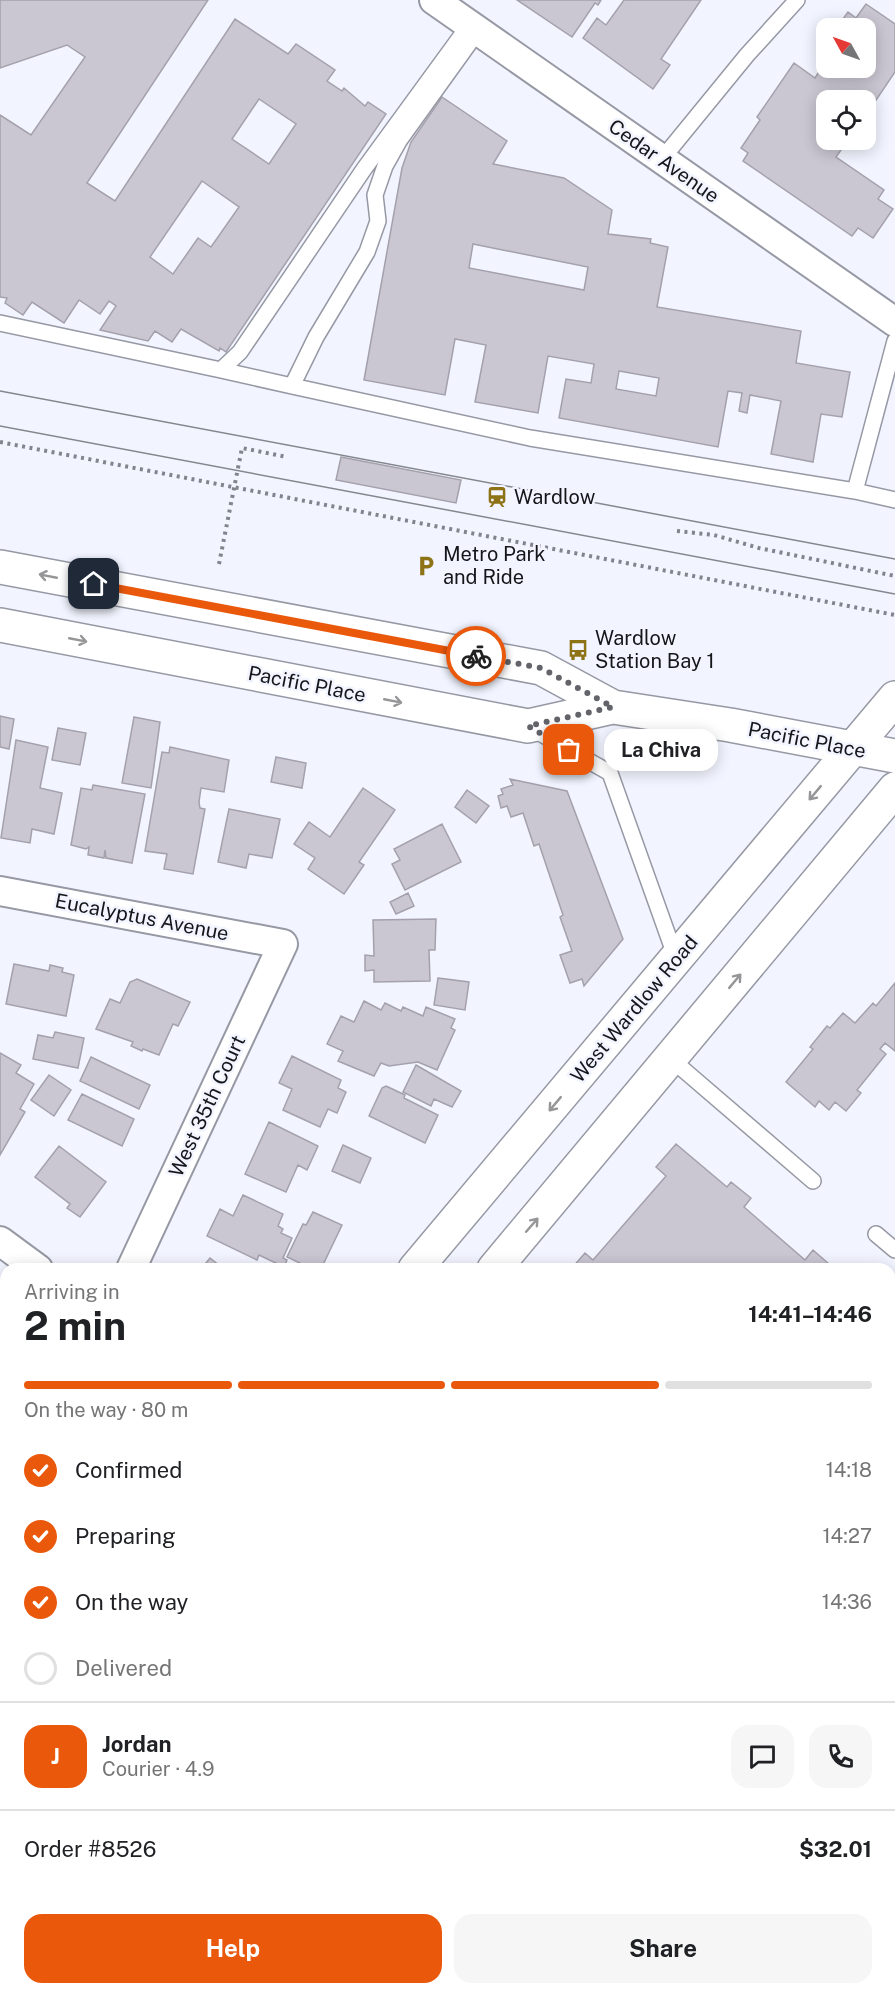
<!DOCTYPE html>
<html lang="en">
<head>
<meta charset="utf-8">
<style>
  body { margin:0; font-family:"Public Sans",sans-serif; background:#f6f6f6; color:#202124; height:100vh; display:flex; flex-direction:column; font-size:22px; white-space:nowrap }
  * { box-sizing:border-box; margin:0 }
  p { font-size:20px; color:#757577 }
  .icon { flex:none; width:33px; height:33px; fill:none; stroke:currentColor; stroke-width:2; stroke-linecap:round; stroke-linejoin:round }
  .map { position:relative; flex:1; overflow:hidden }
  .drawer { position:absolute; left:0px; top:1263px; width:896px; height:732px; display:flex; flex-direction:column; background:#fff; border-radius:18px 18px 0 0; box-shadow:0 3px 15px #0003 }
  .drawer>* { flex:none }
  .needle { width:39px; rotate:310deg }
  .fabs { position:absolute; left:816px; top:18px; display:grid; gap:12px }
  .fabs a { display:grid; place-items:center; width:60px; height:60px; border-radius:12px; background:#fff; box-shadow:0 3px 15px #0003; font-size:30px }
  .pin { position:absolute; display:grid; place-items:center; width:51px; height:51px; color:#fff; margin:-26px; border-radius:12px; box-shadow:0 3px 9px #0006 }
  .courier { position:absolute; display:grid; place-items:center; width:60px; height:60px; margin:-30px; border:4px solid #ea580c; border-radius:50%; background:#fff; color:#222; box-shadow:0 2px 8px #0007 }
  .bubble { position:absolute; height:42px; border-radius:18px; background:#fff; box-shadow:0 3px 15px #0003; font-size:20px; font-weight:700; line-height:42px; text-align:center }
  .headline em { font-style:normal; font-weight:700 }
  .headline div { display:flex; flex-direction:column-reverse }
  .headline { display:flex; align-items:center; justify-content:space-between; height:102px; padding:0 24px }
  h1 { font-size:39px; font-weight:700; line-height:45px }
  .bar { display:grid; grid-template-columns:repeat(4,1fr); gap:9px 6px; align-content:center; height:72px; padding:0 24px }
  .bar i { height:8px; border-radius:4px; background:#e0e0e0 }
  .bar .selected { background:#ea580c }
  .bar p { grid-column:span 4 }
  .line { display:flex; align-items:center; gap:15px; padding:0 24px; border-top:2px solid #e0e0e0 }
  .line div { flex:1 }
  .round { display:grid; place-items:center; flex:none; width:63px; height:63px; border-radius:18px; background:#f6f6f6 }
  ol { padding:0 24px; list-style:none }
  li { display:flex; align-items:center; gap:18px; height:66px }
  li p { margin-inline-start:auto }
  li .icon { padding:6px; border-radius:50%; background:#ea580c; color:#fff; stroke-width:4 }
  li:last-child { color:#757577 }
  li i { width:33px; height:33px; border:3px solid #e0e0e0; border-radius:50% }
  .cta { display:flex; gap:12px; margin-top:auto; padding:12px 24px }
  .cta a { flex:1; height:69px; border-radius:18px; background:#ea580c; color:#fff; font-size:24px; font-weight:700; line-height:69px; text-align:center }
  .cta a+a { background:#f6f6f6; color:#202124 }
  .map>svg:first-child { display:block }
  .building { fill:#cac6d2; stroke:#a4a1ac; stroke-width:1.5; fill-rule:evenodd }
  .lines { fill:none; stroke-linecap:round; stroke-linejoin:round }
  .service-casing { stroke:#9699a4; stroke-width:18 }
  .minor-casing { stroke:#9699a4; stroke-width:32 }
  .tertiary-casing { stroke:#9699a4; stroke-width:36 }
  .secondary-casing { stroke:#9699a4; stroke-width:36 }
  .path { stroke:#82848b; stroke-width:4; stroke-dasharray:3 4.5; stroke-linecap:butt }
  .service { stroke:#fff; stroke-width:15 }
  .minor { stroke:#fff; stroke-width:28 }
  .tertiary { stroke:#fff; stroke-width:33 }
  .secondary { stroke:#fff; stroke-width:33 }
  .tram { stroke:#85878e; stroke-width:1.5 }
  .oneway { stroke:#969698 }
  .done { stroke:#62646a; stroke-width:6; stroke-dasharray:0 10.8 }
  .route { stroke:#ea580c; stroke-width:8 }
  .labels { text-anchor:middle; stroke-width:5; stroke-linejoin:round; paint-order:stroke }
  .street-label { font-size:20px; fill:#15161a; stroke:#f2f5ff }
  .poi-label { font-size:20px; fill:#15161a; stroke:#f2f5ff; text-anchor:start }
</style>
</head>
<body>
<div class="map">
<svg width="895" height="1995" viewBox="0 0 895 1995">
  <rect width="100%" height="100%" fill="#f2f5ff"/>
  <path class="building" d="M0 0H208L87 183 115 201 235 19 288 54 296 44 335 70 327 81 342 91 344 88 365 106 368 102 386 114 226 352 220 348 219 351 181 329 172 342 155 331 148 341 100 330 116 306 109 301 100 314 79 300 64 323 32 302 23 315 5 303 7 298 0 297V115L31 135 85 57 67 45 0 68ZM259 99 296 124 269 164 232 139ZM202 181 239 207 211 247 198 238 173 274 150 257Z
    M517 0H601L598 5 595 3 572 37Z
    M624 0H701L661 59 670 65 653 89 583 38 597 18 606 25Z
    M866 4 895 24V72L866 115V100H826V140H848L836 157 884 190 878 199 893 209 873 238 858 228 852 236 743 161 748 153 741 148 760 120 757 117 794 63 815 78 826 61V68H866V28H848L840 23 848 12 856 18Z
    M442 97 507 141 493 164 564 178 612 210 608 234 651 239 650 243 668 247 657 307 801 331 796 363 850 372 842 417 821 414 813 462 771 454 781 401 750 395 747 413 739 411 742 393 728 391 718 447 559 418 566 379 591 383 594 364 548 356 538 413 475 402 486 345 455 339 445 395 364 380 402 168 411 142ZM473 244 588 267 584 290 469 268ZM619 371 659 378 656 396 616 389Z
    M341 457 461 480 456 503 336 480Z
    M0 716 14 719 9 749 0 747Z
    M134 717 160 722 151 788 122 783Z
    M58 728 86 733 80 765 52 760Z
    M16 740 48 747 40 788 62 793 54 834 32 829 30 843 1 838Z
    M170 747 229 760 224 792 201 788 199 802 200 808 205 809 193 874 164 869 167 854 145 851 162 752 169 753Z
    M276 757 306 763 302 788 271 782Z
    M510 779 567 791 623 939 584 986 582 979 570 983 560 955 572 951 560 917 563 915 539 844 534 846 523 813 511 817 507 806 501 808 498 796 503 794 501 789 513 785Z
    M93 785 145 794 132 863 106 858 105 850 104 858 88 855 89 847 86 849 71 845 81 788 92 790Z
    M363 788 395 810 359 862 364 865 344 894 308 869 315 858 294 844 309 822 330 837Z
    M467 790 489 806 476 823 455 807Z
    M229 809 280 819 272 858 249 854 246 868 218 862Z
    M442 824 461 862 405 890 392 864 400 860 394 849Z
    M408 893 414 906 396 914 390 902Z
    M436 919 435 950H429L430 981 374 982V970L365 971V955L374 956 373 920Z
    M14 964 49 971 50 965 63 968 62 972 74 975 66 1016 6 1004Z
    M438 978 469 982 465 1010 434 1005Z
    M137 979 190 1002 178 1026 173 1024 159 1055 143 1049 142 1051 131 1046 133 1042 96 1029 110 999 120 1003 130 982Z
    M895 983V1051L885 1043 880 1049 886 1054 857 1090 861 1093 846 1111 835 1102 829 1110 819 1101 815 1107 786 1082 813 1049 810 1047 827 1026 830 1028 843 1013 855 1023 873 1003 876 1006Z
    M364 1001 381 1010 385 1003 401 1011 403 1007 423 1016 426 1007 455 1019 451 1028 455 1030 437 1070 418 1062 389 1066 381 1063 374 1076 338 1061 343 1051 327 1044 341 1016 354 1022Z
    M55 1032 84 1038 78 1068 33 1059 38 1035 53 1038Z
    M0 1053 21 1065 16 1073 34 1084 20 1109 25 1112 0 1155Z
    M292 1056 341 1080 338 1088 346 1092 337 1113 328 1109 320 1127 283 1110 292 1089 279 1083Z
    M91 1057 150 1085 139 1109 80 1081Z
    M416 1065 461 1091 452 1107 434 1099 431 1106 403 1092Z
    M49 1075 71 1090 54 1116 31 1100Z
    M386 1086 405 1095 404 1098 438 1115 425 1143 369 1116 382 1088Z
    M82 1094 134 1119 122 1146 68 1120Z
    M269 1122 318 1146 307 1170 298 1165 286 1192 245 1174Z
    M676 1144 727 1187 731 1182 751 1198 744 1207 805 1260 813 1250 829 1264 824 1269H571L585 1253 593 1260 666 1176 656 1167Z
    M343 1145 371 1158 360 1183 332 1171Z
    M59 1146 106 1182 80 1217 67 1208 70 1204 35 1177Z
    M243 1195 283 1214 278 1226 283 1229 281 1233 292 1238 283 1258 287 1260 284 1267 259 1255 257 1260 207 1236 220 1209 233 1216Z
    M313 1212 342 1225 321 1269H312L287 1257 303 1224 306 1225Z
    M210 1258 220 1266 218 1269H201Z
    M890 1327 895 1331V1439L890 1445Z
    M5 1352 6 1424 0 1425V1358Z
    M0 1439 6 1444V1461L0 1468Z
    M0 1513 6 1519V1549L3 1553 0 1550Z
    M892 1563 895 1566 893 1583 895 1584V1670L890 1677Z
    M890 1687 895 1691V1720L890 1727Z
    M273 1989H298L293 1995H280Z
    M320 1989H343L349 1995H315Z
    M358 1989H399L395 1995H353Z
    M469 1989H483L491 1995H464Z
    M566 1989H596L600 1992 598 1995H561Z
    M632 1989H658L653 1995H639Z
    M710 1989H759L764 1993 705 1995Z"/>
  <g class="lines">
    <defs>
      <path id="service" d="M478 31 399 141 385 166 375 195 378 221 367 252 316 337 292 386 530 438 855 491
        M662 159 747 55 797 0
        M0 323 221 370 240 352 364 169 464 32
        M895 341 855 491 895 500
        M221 370 292 386
        M531 728 610 773 676 958
        M671 1059 813 1181
        M876 1234 895 1250
        M890 1529 895 1522
        M0 1968 6 1960
        M524 1989 532 1995"/>
      <path id="minor" d="M434 0 895 322
        M0 891 283 944 131 1269
        M0 1241 38 1269
        M0 1661 6 1654
        M171 1989 178 1995"/>
      <path id="tertiary" d="M890 1982 895 1987"/>
      <path id="secondary" d="M0 567 541 668 613 707 730 725 895 756
        M0 625 528 726 613 707
        M415 1269 895 698
        M494 1269 895 789
        M0 1755 6 1748
        M0 1845 6 1838"/>
    </defs>
    <use href="#service" class="service-casing"/>
    <use href="#minor" class="minor-casing"/>
    <use href="#tertiary" class="tertiary-casing"/>
    <use href="#secondary" class="secondary-casing"/>
    <path class="path" d="M0 442 895 615
      M677 531 714 535 759 548 895 576
      M219 564 242 448 287 457"/>
    <use href="#service" class="service"/>
    <use href="#minor" class="minor"/>
    <use href="#tertiary" class="tertiary"/>
    <use href="#secondary" class="secondary"/>
    <path class="tram" d="M0 391 895 559
      M0 426 895 594"/>
  </g>
  <defs><path id="oneway-shaft" d="M-6 0H5M1.5-3L5.5 0L1.5 3" fill="none" stroke-width="1.6" stroke-linecap="round" stroke-linejoin="round" transform="scale(1.5)"/></defs>
  <g class="oneway">
    <use href="#oneway-shaft" transform="translate(48 576) rotate(-169)"/>
    <use href="#oneway-shaft" transform="translate(78 640) rotate(11)"/>
    <use href="#oneway-shaft" transform="translate(393 701) rotate(11)"/>
    <use href="#oneway-shaft" transform="translate(815 793) rotate(130)"/>
    <use href="#oneway-shaft" transform="translate(735 981) rotate(-50)"/>
    <use href="#oneway-shaft" transform="translate(555 1104) rotate(130)"/>
    <use href="#oneway-shaft" transform="translate(532 1225) rotate(-49)"/>
  </g>
  <g class="lines">
    <path class="done" d="M476 656 541 668 613 707 528 726 569 750"/>
    <path class="route" d="M94 584 476 656"/>
  </g>
  <defs>
    <symbol id="station-bare" viewBox="-9 -9 18 18"><path d="M-3-6H3Q5-6 5-4V2Q5 4 3 4L4.5 6H3L1.5 4h-3L-3 6H-4.5L-3 4Q-5 4-5 2V-4Q-5-6-3-6ZM-3.5-4v3h7v-3ZM-3.5 1v1.5H-2V1ZM2 1v1.5H3.5V1Z" fill="#8e7216" stroke="#f2f5ff" stroke-width="2.5" paint-order="stroke"/></symbol>
    <symbol id="parking-bare" viewBox="-9 -9 18 18"><path d="M-3.5-5.5H1a3.5 3.5 0 0 1 0 7H-1V5.5H-3.5ZM-1-3.4V-.6H.8a1.4 1.4 0 0 0 0-2.8Z" fill="#8e7216" stroke="#f2f5ff" stroke-width="2.5" paint-order="stroke"/></symbol>
    <symbol id="bus-bare" viewBox="-9 -9 18 18"><path d="M-5-6H5V4H4V6H2V4H-2V6H-4V4H-5ZM-3.5-4V0h7V-4ZM-3.5 1.2v1.5H-2V1.2ZM2 1.2v1.5H3.5V1.2Z" fill="#8e7216" stroke="#f2f5ff" stroke-width="2.5" paint-order="stroke"/></symbol>
  </defs>
  <g fill-rule="evenodd">
    <use href="#station-bare" x="482" y="482" width="30" height="30"/>
    <use href="#parking-bare" x="411" y="551" width="30" height="30"/>
    <use href="#bus-bare" x="563" y="635" width="30" height="30"/>
  </g>
  <g class="labels">
    <g class="street-label">
      <text transform="translate(664 161) rotate(35)" y="7">Cedar Avenue</text>
      <text transform="translate(307 684) rotate(11)" y="7">Pacific Place</text>
      <text transform="translate(807 740) rotate(11)" y="7">Pacific Place</text>
      <text transform="translate(142 917) rotate(11)" y="7">Eucalyptus Avenue</text>
      <text transform="translate(634 1009) rotate(-50)" y="7">West Wardlow Road</text>
      <text transform="translate(207 1106) rotate(-65)" y="7">West 35th Court</text>
    </g>
    <g class="poi-label">
      <text x="514" y="504">Wardlow</text>
      <text x="443" y="561">Metro Park<tspan x="443" dy="23">and Ride</tspan></text>
      <text x="595" y="645">Wardlow<tspan x="595" dy="23">Station Bay 1</tspan></text>
    </g>
  </g>
</svg>
<div class="fabs">
<a><svg class="needle" viewBox="-14 -14 28 28"><path d="M0-13l5 13h-10z" fill="#e53935"/><path d="M0 13l5-13h-10z" fill="#757577"/></svg></a>
<a><svg class="icon" aria-label="locate" viewBox="0 0 24 24"><circle cx="12" cy="12" r="6"/><path d="M12 2v4M12 18v4M2 12h4M18 12h4"/></svg></a>
</div>
<div class="pin" style="left:569px;top:750px;background:#ea580c"><svg class="icon" aria-label="bag" viewBox="0 0 24 24"><path d="M5 8h14l-1 12H6zM9 8a3 3 0 0 1 6 0"/></svg></div>
<div class="pin" style="left:94px;top:584px;background:#1f2937"><svg class="icon" aria-label="home" viewBox="0 0 24 24"><path d="M3 11l9-7 9 7M6 9v11h12V9"/></svg></div>
<div class="courier" style="left:476px;top:656px"><svg class="icon" aria-label="bike" viewBox="0 0 24 24"><circle cx="6" cy="16" r="4"/><circle cx="18" cy="16" r="4"/><path d="M6 16l4-8h5l3 8M10 8l3 8H6M13 5h3"/></svg></div>
<div class="bubble" style="left:604px;top:729px;width:114px">La Chiva</div>
<section class="drawer">
<div class="headline"><div><h1>2 min</h1><p>Arriving in</p></div><em>14:41–14:46</em></div>
<div class="bar"><i class="selected"></i><i class="selected"></i><i class="selected"></i><i></i><p>On the way · 80 m</p></div>
<ol>
<li><svg class="icon" aria-label="check" viewBox="0 0 24 24"><path d="M5 12l5 5 9-10"/></svg>Confirmed<p>14:18</p></li>
<li><svg class="icon" aria-label="check" viewBox="0 0 24 24"><path d="M5 12l5 5 9-10"/></svg>Preparing<p>14:27</p></li>
<li><svg class="icon" aria-label="check" viewBox="0 0 24 24"><path d="M5 12l5 5 9-10"/></svg>On the way<p>14:36</p></li>
<li><i></i>Delivered</li>
</ol>
<div class="line" style="height:108px"><b class="round" style="background:#ea580c;color:#fff">J</b><div><b>Jordan</b><p>Courier · 4.9</p></div><a class="round"><svg class="icon" aria-label="chat" viewBox="0 0 24 24"><path d="M4 5h16v11H9l-5 4z"/></svg></a><a class="round"><svg class="icon" aria-label="phone" viewBox="0 0 24 24"><path d="M5 4h4l2 5-3 2q2 4 5 5l2-3 5 2v4C11 20 4 13 5 4z"/></svg></a></div>
<div class="line" style="height:78px"><div>Order #8526</div><b>$32.01</b></div>
<div class="cta"><a>Help</a><a>Share</a></div>
</section>
</div>
</body>
</html>
